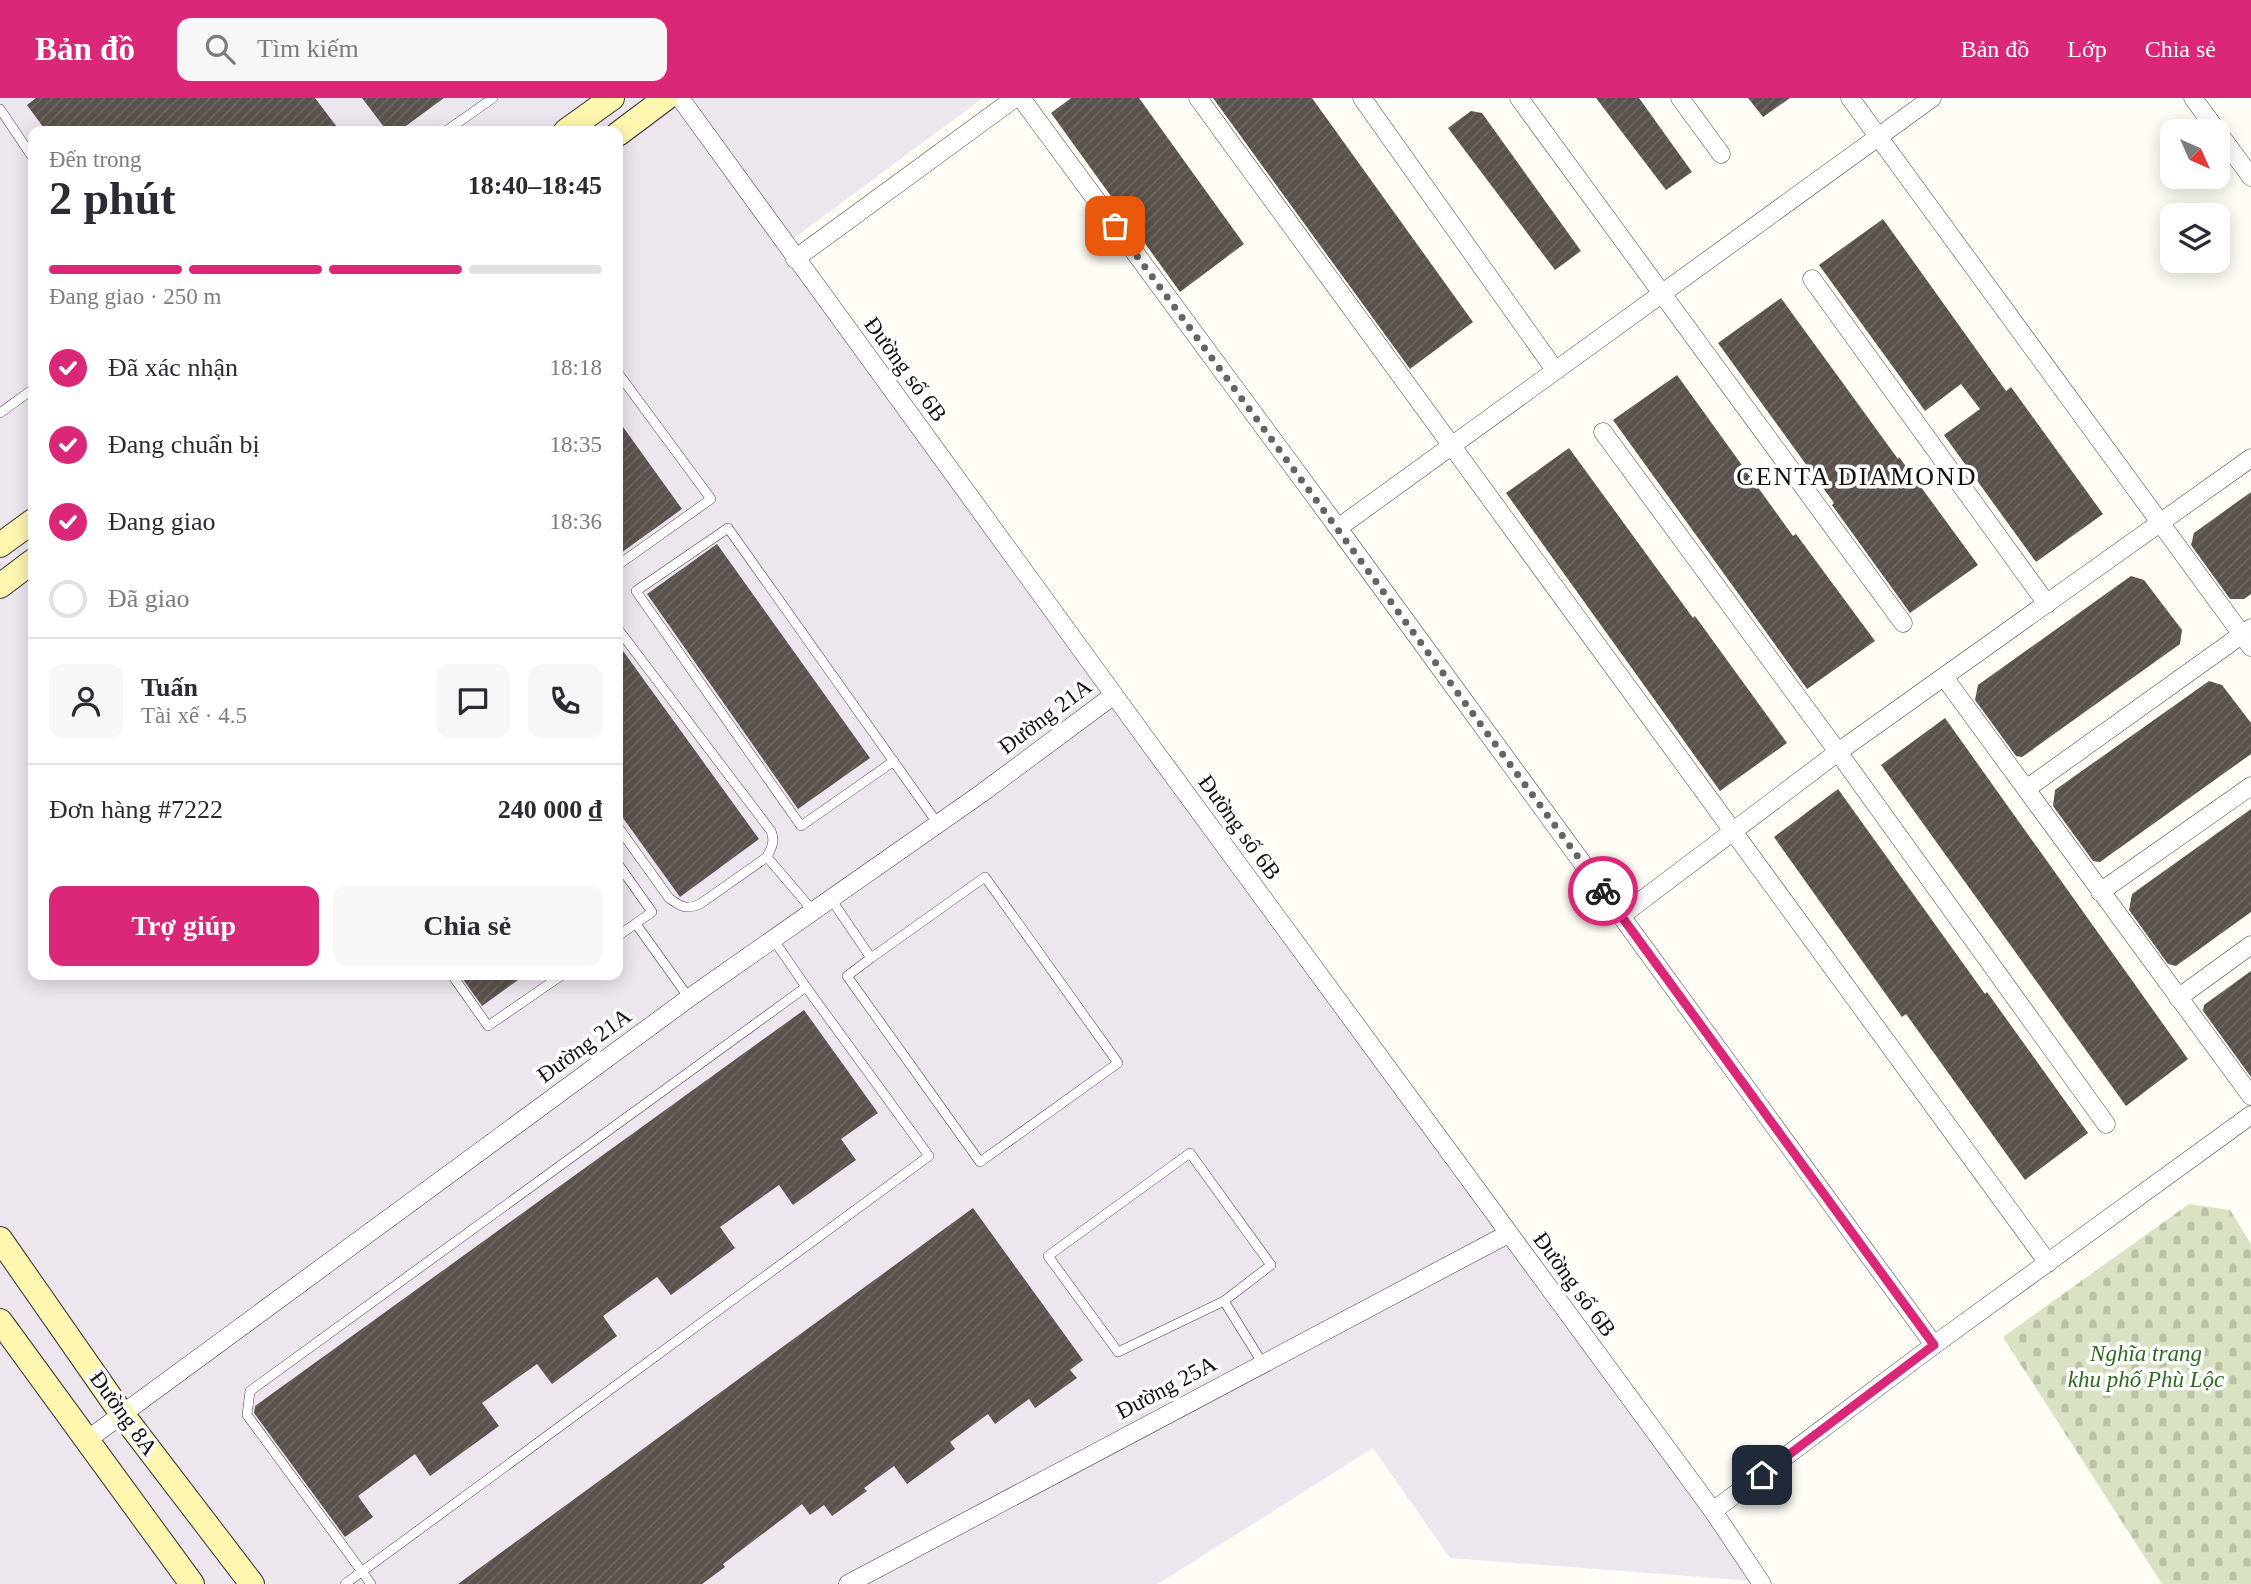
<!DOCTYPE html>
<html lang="vi">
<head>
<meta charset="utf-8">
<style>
  body { margin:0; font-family:Georgia,serif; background:#f7f7f7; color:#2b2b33; height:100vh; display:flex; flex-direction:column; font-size:26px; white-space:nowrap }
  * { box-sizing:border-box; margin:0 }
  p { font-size:23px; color:#7c7c81 }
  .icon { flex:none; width:38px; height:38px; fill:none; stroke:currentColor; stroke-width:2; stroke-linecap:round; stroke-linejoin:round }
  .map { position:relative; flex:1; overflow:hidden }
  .details { position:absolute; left:28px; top:28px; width:595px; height:854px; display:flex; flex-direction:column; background:#fff; border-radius:14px; box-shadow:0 4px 18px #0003 }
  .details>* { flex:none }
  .needle { width:46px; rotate:135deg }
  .fabs { position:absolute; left:2160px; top:21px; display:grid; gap:14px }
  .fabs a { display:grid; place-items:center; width:70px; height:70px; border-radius:14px; background:#fff; box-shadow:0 4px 18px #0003; font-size:35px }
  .pin { position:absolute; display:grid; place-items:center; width:60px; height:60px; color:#fff; margin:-30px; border-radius:14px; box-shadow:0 4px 10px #0006 }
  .courier { position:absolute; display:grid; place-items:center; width:70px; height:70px; margin:-35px; border:5px solid #db2777; border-radius:50%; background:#fff; color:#222; box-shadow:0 2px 9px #0007 }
  .summary em { font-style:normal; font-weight:700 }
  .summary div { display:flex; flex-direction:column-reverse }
  .summary { display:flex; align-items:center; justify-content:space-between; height:119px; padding:0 21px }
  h1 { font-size:46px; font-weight:700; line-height:52px }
  .bar { display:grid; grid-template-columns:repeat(4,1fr); gap:10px 7px; align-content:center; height:84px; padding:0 21px }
  .bar i { height:9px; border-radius:5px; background:#e1e1e2 }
  .bar .selected { background:#db2777 }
  .bar p { grid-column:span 4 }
  .line { display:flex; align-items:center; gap:18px; padding:0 21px; border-top:2px solid #e1e1e2 }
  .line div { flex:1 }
  .round { display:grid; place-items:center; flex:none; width:74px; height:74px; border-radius:14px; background:#f7f7f7 }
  ol { padding:0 21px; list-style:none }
  li { display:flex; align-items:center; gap:21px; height:77px }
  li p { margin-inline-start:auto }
  li .icon { padding:7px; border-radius:50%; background:#db2777; color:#fff; stroke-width:4 }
  li:last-child { color:#7c7c81 }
  li i { width:38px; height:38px; border:4px solid #e1e1e2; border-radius:50% }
  .action { display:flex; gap:14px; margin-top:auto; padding:14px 21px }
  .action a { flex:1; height:80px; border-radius:14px; background:#db2777; color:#fff; font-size:28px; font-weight:700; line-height:80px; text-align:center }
  .action a+a { background:#f7f7f7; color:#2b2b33 }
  header { display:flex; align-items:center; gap:42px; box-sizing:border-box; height:98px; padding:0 35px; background:#db2777; color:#fff }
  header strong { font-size:33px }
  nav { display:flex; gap:38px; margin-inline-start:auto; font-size:24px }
  .search { width:490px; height:63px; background:#f7f7f7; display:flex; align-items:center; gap:18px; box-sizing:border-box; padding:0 24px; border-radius:14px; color:#7c7c81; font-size:26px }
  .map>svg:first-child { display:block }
  .industrial { fill:#eee6ef; fill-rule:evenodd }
  .cemetery { fill:url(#cemetery-stones) }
  .building { fill:url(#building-hatch) }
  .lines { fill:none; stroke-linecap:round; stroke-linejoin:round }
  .lane-casing { stroke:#444; stroke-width:10 }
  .street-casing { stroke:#444; stroke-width:19 }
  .secondary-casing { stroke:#333; stroke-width:26 }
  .lane { stroke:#fff; stroke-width:9 }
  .street { stroke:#fff; stroke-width:18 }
  .secondary { stroke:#fff6b0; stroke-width:24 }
  .done { stroke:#646461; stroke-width:7; stroke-dasharray:0 12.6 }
  .route { stroke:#db2777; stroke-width:9 }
  .labels { text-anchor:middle; stroke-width:7; stroke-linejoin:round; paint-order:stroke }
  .street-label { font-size:23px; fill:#111; stroke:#fff }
  .park-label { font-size:23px; font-style:italic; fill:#2f6b1f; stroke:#fff }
  .quarter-label { font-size:26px; letter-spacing:2px; fill:#111; stroke:#fff }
</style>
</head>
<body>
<header>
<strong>Bản đồ</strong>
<div class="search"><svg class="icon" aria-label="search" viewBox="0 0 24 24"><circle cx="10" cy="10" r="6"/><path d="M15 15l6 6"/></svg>Tìm kiếm</div>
<nav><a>Bản đồ</a><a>Lớp</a><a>Chia sẻ</a></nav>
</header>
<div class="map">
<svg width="2251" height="1486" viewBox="0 0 2251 1486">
  <defs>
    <pattern id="cemetery-stones" width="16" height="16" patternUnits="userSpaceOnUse" patternTransform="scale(1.75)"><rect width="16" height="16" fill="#d9e3c4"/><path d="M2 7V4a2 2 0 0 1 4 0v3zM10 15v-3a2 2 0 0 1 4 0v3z" fill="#b9c2a7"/></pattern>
    <pattern id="building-hatch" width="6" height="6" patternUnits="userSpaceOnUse" patternTransform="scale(1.75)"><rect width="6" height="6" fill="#5a524d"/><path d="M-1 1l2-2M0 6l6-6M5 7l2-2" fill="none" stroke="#6d6662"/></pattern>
  </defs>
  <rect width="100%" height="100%" fill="#fffdf5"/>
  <path class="industrial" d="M0 0H983L782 149 1753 1483 1450 1460 1373 1350 1158 1486H0ZM33 33H618V877H33Z"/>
  <path class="cemetery" d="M2189 1106 2230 1112 2251 1146V1486H2162L2003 1239Z"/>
  <path class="building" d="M36 0H315L340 33H46L27 7Z
    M362 0H444L399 33H387Z
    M1071 0H1139L1244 146 1180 194 1051 15Z
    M1213 0H1312L1473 224 1410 271Z
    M1596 0H1639L1692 74 1666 92Z
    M1748 0H1790L1763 19Z
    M1471 13 1482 15 1581 153 1555 172 1448 30Z
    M1883 121 2006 293 2011 289 2103 416 2036 464 1944 337 1980 311 1961 286 1925 313 1819 167Z
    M1781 200 1898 361 1899 359 1978 467 1910 515 1832 407 1834 405 1718 245Z
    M1677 277 1793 438 1796 436 1875 543 1807 591 1613 322Z
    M618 322 682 411 618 457Z
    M1569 350 1693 520 1695 518 1787 645 1720 693 1506 395Z
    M2251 394V496L2244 501H2230L2191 447 2194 435Z
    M717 446 870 660 798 711 647 496Z
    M2131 478 2144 482 2182 532 2180 546 2022 659 2016 658 1975 602 1978 587Z
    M618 546 759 741 680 799 618 713Z
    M2209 583 2222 587 2251 625V656L2100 764 2093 763 2053 708 2055 692Z
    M1945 620 2188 961 2126 1008 1881 667Z
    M1838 691 1985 896 1987 894 2088 1035 2025 1082 1906 916 1902 919 1774 739Z
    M2251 711V814L2176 868 2168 866 2129 812 2132 796Z
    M2251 873V979L2203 913 2204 907Z
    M460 877H525L482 908Z
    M804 912 878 1015 841 1041 856 1062 793 1107 779 1087 720 1129 735 1150 671 1197 657 1179 603 1218 617 1238 552 1286 537 1266 482 1305 499 1328 430 1378 415 1356 358 1398 373 1419 345 1439 254 1315 255 1308Z
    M973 1110 1083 1262 1070 1272 1077 1280 1035 1310 1029 1301 995 1326 988 1316 950 1344 955 1351 907 1386 894 1368 864 1390 867 1393 832 1418 824 1407 810 1417 802 1406 723 1466 725 1469 702 1486H458Z"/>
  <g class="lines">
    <defs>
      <path id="lane" d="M0 11 33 60
        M446 33 493 0
        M618 275 711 401 618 467
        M0 315 33 291
        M618 531 771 733C775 743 772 749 767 759L813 813
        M894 663 801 728 636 493 728 430 938 726
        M618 729 669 800C681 809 686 812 700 806L767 759
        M618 766 652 814 618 838
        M831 801 871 860 985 779 1118 965 980 1064 847 878 871 860
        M636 826 689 900
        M452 877 488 928 562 877
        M1224 1203 1118 1254 1048 1158 1190 1055 1271 1167 1224 1203 1263 1266
        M345 1486 929 1058 806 889
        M371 1486 247 1317 250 1293 806 889 773 841"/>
      <path id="street" d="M680 0 1149 645 1713 1413 1762 1486
        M1021 0 1338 430 1934 1247
        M1198 0 2048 1165
        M1362 0 1555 272
        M1519 0 1903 525
        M1680 0 1721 56
        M1850 0 2251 549
        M2193 0 2251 79
        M795 161 1015 0
        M1812 181 2047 506
        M1603 334 1838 654 2106 1026
        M1338 430 1932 0
        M1944 579 2251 998
        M2026 691 2251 530
        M2100 794 2251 688
        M1621 818 1838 654 2251 360
        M2178 900 2251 847
        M87 1342 689 900 982 695 1114 597
        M1713 1413 1934 1247 2251 1017
        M848 1486 1508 1136"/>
      <path id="secondary" d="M566 33 612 0
        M618 36 666 0
        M0 447 33 423
        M0 488 33 463
        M0 1141 122 1316 252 1486
        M0 1223 192 1486"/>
    </defs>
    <use href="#lane" class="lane-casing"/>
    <use href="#street" class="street-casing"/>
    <use href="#secondary" class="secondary-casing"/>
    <use href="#lane" class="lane"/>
    <use href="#street" class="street"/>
    <use href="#secondary" class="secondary"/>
  </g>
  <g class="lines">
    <path class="done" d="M1115 128 1603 793"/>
    <path class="route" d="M1603 793 1934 1247 1762 1377"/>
  </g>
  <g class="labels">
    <g class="street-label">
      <text transform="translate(906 271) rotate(54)" y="8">Đường số 6B</text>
      <text transform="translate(1045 618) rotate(-37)" y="8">Đường 21A</text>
      <text transform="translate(1240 729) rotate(54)" y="8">Đường số 6B</text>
      <text transform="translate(584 947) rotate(-36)" y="8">Đường 21A</text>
      <text transform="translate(1575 1186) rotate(54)" y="8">Đường số 6B</text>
      <text transform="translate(1166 1289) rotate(-28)" y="8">Đường 25A</text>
      <text transform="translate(124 1315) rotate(54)" y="8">Đường 8A</text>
    </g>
    <g class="park-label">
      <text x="2146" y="1263">Nghĩa trang<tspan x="2146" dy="26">khu phố Phù Lộc</tspan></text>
    </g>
    <g class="quarter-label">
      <text x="1857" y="387">CENTA DIAMOND</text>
    </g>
  </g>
</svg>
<div class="fabs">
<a><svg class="needle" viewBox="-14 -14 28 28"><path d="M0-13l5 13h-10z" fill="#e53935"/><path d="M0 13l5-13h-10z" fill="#7c7c81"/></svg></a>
<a><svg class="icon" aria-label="layers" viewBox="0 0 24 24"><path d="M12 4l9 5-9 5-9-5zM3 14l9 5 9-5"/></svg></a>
</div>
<div class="pin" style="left:1115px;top:128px;background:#ea580c"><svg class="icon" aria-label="bag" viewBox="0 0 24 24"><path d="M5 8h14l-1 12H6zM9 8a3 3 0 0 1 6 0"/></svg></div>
<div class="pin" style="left:1762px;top:1377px;background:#1f2937"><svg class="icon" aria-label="home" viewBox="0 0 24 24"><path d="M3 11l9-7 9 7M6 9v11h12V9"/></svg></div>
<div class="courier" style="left:1603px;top:793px"><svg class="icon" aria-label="bike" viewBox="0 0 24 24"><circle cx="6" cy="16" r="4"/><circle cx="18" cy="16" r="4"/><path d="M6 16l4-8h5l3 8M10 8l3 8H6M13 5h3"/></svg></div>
<section class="details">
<div class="summary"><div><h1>2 phút</h1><p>Đến trong</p></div><em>18:40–18:45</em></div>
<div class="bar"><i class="selected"></i><i class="selected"></i><i class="selected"></i><i></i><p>Đang giao · 250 m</p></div>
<ol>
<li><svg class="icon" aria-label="check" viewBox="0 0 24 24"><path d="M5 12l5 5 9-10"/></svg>Đã xác nhận<p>18:18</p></li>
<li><svg class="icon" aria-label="check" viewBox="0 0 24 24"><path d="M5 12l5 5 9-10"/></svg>Đang chuẩn bị<p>18:35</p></li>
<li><svg class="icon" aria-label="check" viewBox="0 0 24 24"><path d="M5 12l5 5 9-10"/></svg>Đang giao<p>18:36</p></li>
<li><i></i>Đã giao</li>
</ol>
<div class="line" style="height:126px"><a class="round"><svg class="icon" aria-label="person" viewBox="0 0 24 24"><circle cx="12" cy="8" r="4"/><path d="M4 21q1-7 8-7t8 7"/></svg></a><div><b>Tuấn</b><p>Tài xế · 4.5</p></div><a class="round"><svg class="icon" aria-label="chat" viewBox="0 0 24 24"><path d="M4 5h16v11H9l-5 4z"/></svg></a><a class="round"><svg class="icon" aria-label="phone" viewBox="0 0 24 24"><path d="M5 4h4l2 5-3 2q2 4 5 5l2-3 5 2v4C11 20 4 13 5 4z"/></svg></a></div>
<div class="line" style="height:91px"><div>Đơn hàng #7222</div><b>240 000 ₫</b></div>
<div class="action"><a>Trợ giúp</a><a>Chia sẻ</a></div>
</section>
</div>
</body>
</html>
